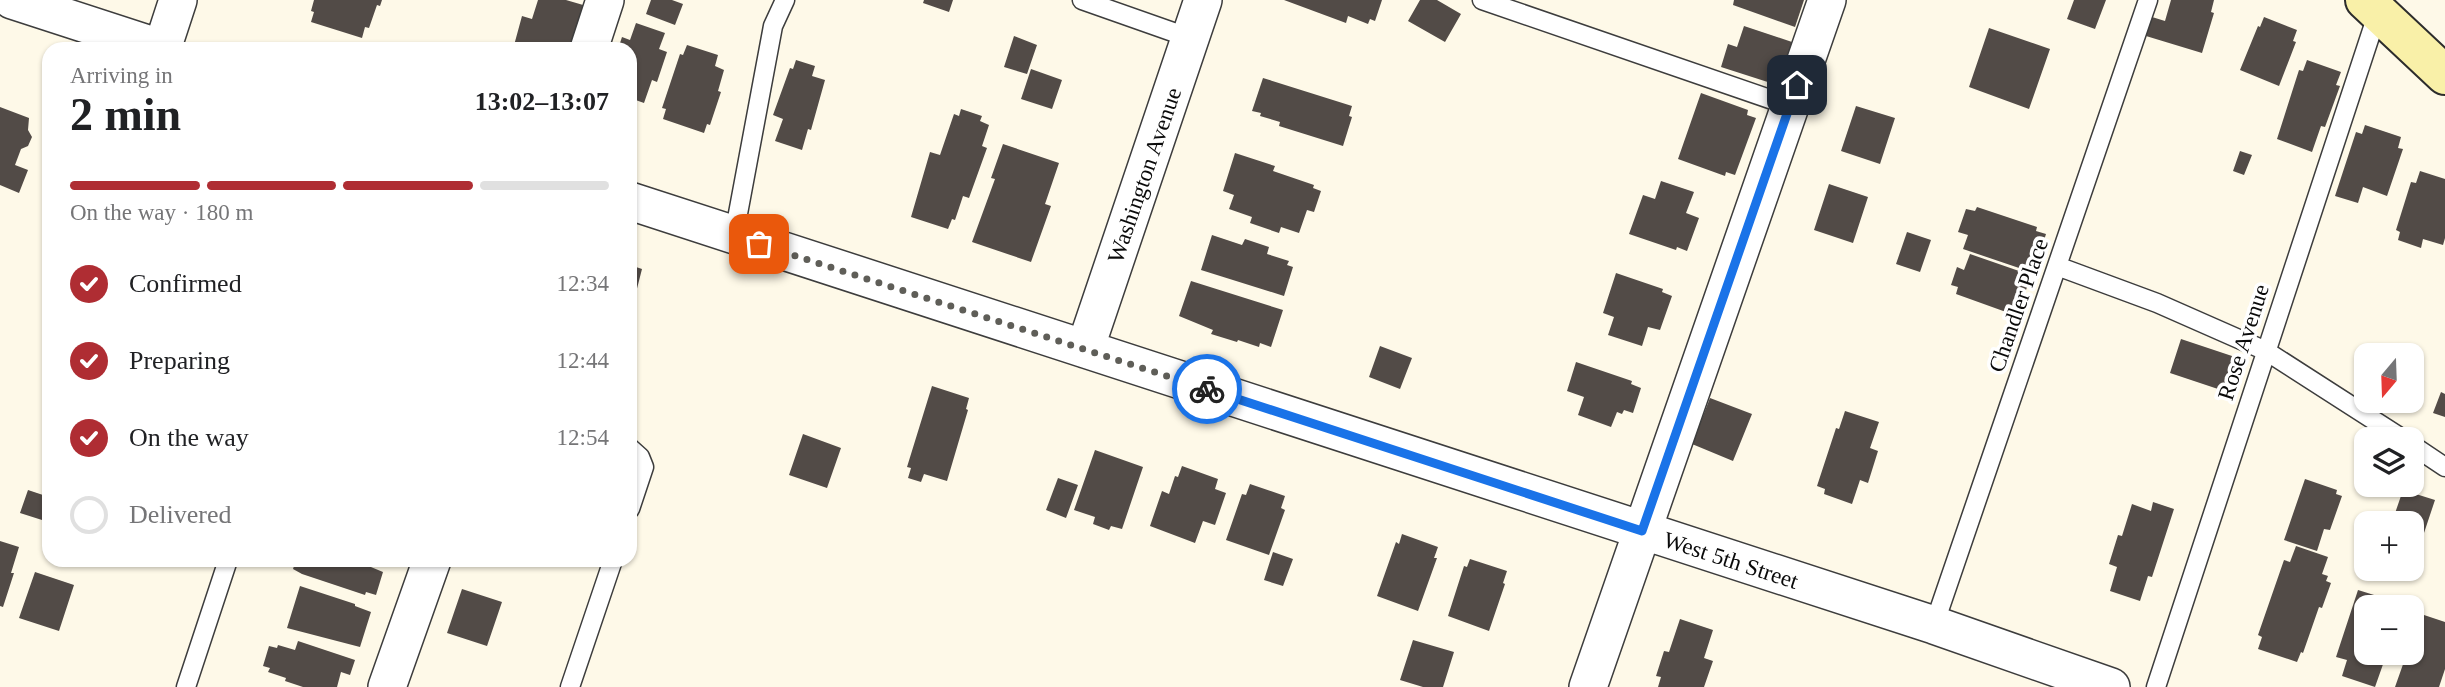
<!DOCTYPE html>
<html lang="en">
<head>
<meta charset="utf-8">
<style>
  body { margin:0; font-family:"Times New Roman",serif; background:#f2f2f2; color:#202124; height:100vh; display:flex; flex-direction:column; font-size:26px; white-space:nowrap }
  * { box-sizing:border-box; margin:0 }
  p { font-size:23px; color:#757577 }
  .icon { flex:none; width:38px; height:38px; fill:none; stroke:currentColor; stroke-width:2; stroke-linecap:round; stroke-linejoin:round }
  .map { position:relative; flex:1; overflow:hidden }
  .panel { position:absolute; left:42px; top:42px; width:595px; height:525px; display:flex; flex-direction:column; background:#fff; border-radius:21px; box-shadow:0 2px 5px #0004 }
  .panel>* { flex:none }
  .needle { width:46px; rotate:199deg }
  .controls { position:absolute; left:2354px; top:343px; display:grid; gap:14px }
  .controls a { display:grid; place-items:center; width:70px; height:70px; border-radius:14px; background:#fff; box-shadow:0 2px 5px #0004; font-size:35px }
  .pin { position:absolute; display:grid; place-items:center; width:60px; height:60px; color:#fff; margin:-30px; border-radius:14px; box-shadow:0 4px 10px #0006 }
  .courier { position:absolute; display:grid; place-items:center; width:70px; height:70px; margin:-35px; border:5px solid #1a73e8; border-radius:50%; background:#fff; color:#222; box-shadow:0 2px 9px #0007 }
  .overview em { font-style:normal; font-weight:800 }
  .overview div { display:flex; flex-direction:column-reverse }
  .overview { display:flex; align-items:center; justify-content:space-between; height:119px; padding:0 28px }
  h1 { font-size:46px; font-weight:800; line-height:52px }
  .bar { display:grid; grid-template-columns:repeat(4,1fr); gap:10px 7px; align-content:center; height:84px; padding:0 28px }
  .bar i { height:9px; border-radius:5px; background:#e0e0e0 }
  .bar .current { background:#af2d33 }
  .bar p { grid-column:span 4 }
  ol { padding:0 28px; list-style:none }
  li { display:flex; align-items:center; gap:21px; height:77px }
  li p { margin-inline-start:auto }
  li .icon { padding:7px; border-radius:50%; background:#af2d33; color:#fff; stroke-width:4 }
  li:last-child { color:#757577 }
  li i { width:38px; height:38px; border:4px solid #e0e0e0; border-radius:50% }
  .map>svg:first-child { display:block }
  .building { fill:#524b47 }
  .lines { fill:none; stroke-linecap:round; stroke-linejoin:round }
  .service-casing { stroke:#3d3d3d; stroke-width:21 }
  .minor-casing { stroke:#3d3d3d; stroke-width:40 }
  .secondary-casing { stroke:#2c2c2c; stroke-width:42 }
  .service { stroke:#fff; stroke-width:18 }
  .minor { stroke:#fff; stroke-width:37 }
  .secondary { stroke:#f9f0a8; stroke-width:38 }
  .done { stroke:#5f5e58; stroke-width:7; stroke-dasharray:0 12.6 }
  .route { stroke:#1a73e8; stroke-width:9 }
  .labels { text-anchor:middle; stroke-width:7; stroke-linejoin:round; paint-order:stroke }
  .street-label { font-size:23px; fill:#0a0a0a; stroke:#fff }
</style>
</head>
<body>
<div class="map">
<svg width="2445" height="687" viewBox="0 0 2445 687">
  <rect width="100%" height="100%" fill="#fef9e8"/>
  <path class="building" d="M314 0H382L380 6 377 5 369 28 365 27 362 38 311 22 314 12 311 11Z
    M538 0H566L590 7 577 49H513L522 16 532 19Z
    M651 0H672L683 4 675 25 646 14Z
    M924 0H953L949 12 923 3Z
    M1284 0H1382L1375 21 1370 19 1368 24 1348 16 1346 23Z
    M1420 0H1437L1461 14 1445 42 1408 21Z
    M1734 0H1804L1795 27 1733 5Z
    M2074 0H2106L2095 29 2067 19Z
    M2171 0H2214L2211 12 2214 13 2202 53 2146 36 2152 17 2165 21Z
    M2264 17 2297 30 2293 41 2296 42 2279 86 2240 70 2258 26 2260 27Z
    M636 23 665 33 659 49 667 52 657 82 652 80 644 103 630 98V49H618L622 37 630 40Z
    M1744 26 1792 42 1777 85 1721 67 1728 44 1737 47Z
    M1989 28 2050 49 2029 109 1969 87Z
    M1014 36 1037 45 1027 74 1004 67Z
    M687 45 718 55 715 66 724 70 718 91 721 92 710 125 707 124 704 133 663 119 666 109 662 108 680 54 683 55Z
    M796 60 815 66 812 76 825 80 811 130 808 129 802 150 775 141 783 119 773 115 790 68 793 69Z
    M2307 60 2341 72 2336 85 2340 86 2325 127 2321 126 2312 152 2277 139 2299 70 2303 71Z
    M1031 69 1062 80 1052 109 1021 99Z
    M1263 78 1352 106 1349 116 1352 117 1343 146 1279 126 1280 122 1260 116 1261 113 1252 111Z
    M1701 93 1748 110 1747 115 1756 118 1735 175 1726 172 1725 176 1678 159Z
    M1856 106 1895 118 1880 164 1841 151Z
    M0 107 29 118 28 130 32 137 28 146 21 149 15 165 28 170 19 193 0 185Z
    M961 109 982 116 980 121 989 125 982 146 987 148 969 198 963 196 955 220 952 219 948 229 911 217 930 152 940 155 954 114 959 116Z
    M2365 125 2401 137 2398 148 2403 149 2387 196 2363 187 2358 203 2335 196 2356 132 2362 134Z
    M1003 144 1059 163 1045 204 1051 206 1031 262 972 242 995 179 991 178Z
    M2240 151 2252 155 2244 175 2233 171Z
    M1235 153 1275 166 1273 171 1314 185 1313 188 1321 191 1314 212 1307 210 1299 233 1281 227 1279 233 1250 223 1252 217 1229 209 1234 195 1223 191Z
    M2420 171 2445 179V238L2443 245 2423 239 2421 248 2398 240 2400 232 2396 230 2411 182 2416 183Z
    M1661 181 1694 192 1686 213 1699 218 1687 251 1677 247 1676 250 1629 234 1643 195 1655 199Z
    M1829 184 1868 197 1853 243 1814 230Z
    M1977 207 2037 227 2036 231 2046 234 2035 269 2024 265 2022 269 1963 249 1968 235 1958 232 1966 209 1975 211Z
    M1907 232 1931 240 1920 272 1896 264Z
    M1212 235 1242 245 1245 239 1269 247 1267 254 1289 261 1287 265 1293 267 1284 296 1201 270Z
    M1970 254 2019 271 2018 274 2030 279 2018 312 2007 308 2006 312 1956 294 1958 287 1951 285 1957 267 1964 270Z
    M630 265 642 269 630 316Z
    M1616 273 1663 289 1662 292 1672 296 1660 330 1648 327 1642 346 1608 335 1614 317 1603 313Z
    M1191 281 1283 310 1271 347 1260 343 1259 347 1238 340 1237 342 1211 334 1213 330 1179 316Z
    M2181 339 2241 359 2230 393 2170 373Z
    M1380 346 1412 358 1400 389 1369 377Z
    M1576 362 1632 381 1631 384 1641 388 1633 413 1624 410 1622 414 1617 412 1611 427 1578 415 1584 397 1567 391Z
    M932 386 969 398 966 409 968 410 947 481 924 474 921 482 908 478 911 468 907 467Z
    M2441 392 2445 394V417L2433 413Z
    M1710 398 1752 414 1733 461 1692 444Z
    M1845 411 1879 422 1870 448 1878 451 1868 483 1860 480 1852 504 1824 494 1825 489 1817 486 1836 428 1839 429Z
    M803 434 841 448 827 488 789 475Z
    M1095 450 1143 467 1122 529 1111 526 1109 530 1093 524 1095 517 1074 510Z
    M1182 466 1218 479 1215 489 1226 493 1215 525 1203 521 1195 543 1150 526 1162 491 1169 494 1175 476 1178 477Z
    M1058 478 1078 485 1066 518 1046 510Z
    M2305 479 2337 490 2336 494 2342 496 2330 530 2324 529 2317 551 2284 540Z
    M1250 484 1285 496 1281 508 1285 510 1269 555 1226 540 1242 494 1246 495Z
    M28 490 49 497 42 520 20 513Z
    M2403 490 2435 500 2424 533 2412 529V523L2392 522Z
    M2153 502 2174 509 2152 577 2148 576 2140 601 2110 591 2117 567 2109 564 2118 535 2122 536 2132 504 2151 511Z
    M1402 534 1438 547 1434 558H1437L1418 611 1377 596 1396 542 1399 544Z
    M0 541 19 547 11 573H14L3 607 0 606Z
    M2296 546 2328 557 2322 574 2328 576 2326 581 2331 583 2322 608 2319 607 2303 653 2301 652 2297 662 2258 649 2262 637 2258 635 2284 560 2290 562Z
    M1273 552 1293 559 1283 586 1264 580Z
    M1470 559 1507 571 1503 583 1505 584 1489 631 1448 616 1464 566 1467 567Z
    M296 560H354L383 572 376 595 366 592 365 595 302 574 293 569Z
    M35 572 74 585 59 631 19 618Z
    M300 586 355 604V606L371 612 360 647 287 628Z
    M462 589 502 602 487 646 447 633Z
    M2358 590 2403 604 2402 607H2366V653H2387L2375 687 2342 676 2347 660 2336 657Z
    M2421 614 2445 622V669L2439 687H2395L2407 653H2412V641Z
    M1680 619 1713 630 1704 658 1713 661 1704 687H1658L1661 677 1656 676 1664 651 1669 652Z
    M1413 640 1454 652 1443 687H1423L1400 680Z
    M298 641 355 660 350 675 341 672 337 687H303L285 681 286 678 268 672 270 668 263 666 269 646 277 648 278 645 295 650Z"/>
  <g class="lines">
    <defs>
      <path id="service" d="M1082 0 1190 38
        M1482 0 1790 106
        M734 235 773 26 785 0
        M2057 266 2157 303 2266 351 2403 439
        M2412 445 2445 467
        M630 448 640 457 644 467 630 509
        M1934 625 2148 0
        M186 687 228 560
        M570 687 613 560
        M2156 687 2378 12"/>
      <path id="minor" d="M12 0 163 49
        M162 49 178 0
        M589 49 605 0
        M630 201 1934 625 2111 687
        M1085 349 1203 0
        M387 687 432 560
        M1588 687 1827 0"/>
      <path id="secondary" d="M2365 0 2445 75"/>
    </defs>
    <use href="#service" class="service-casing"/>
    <use href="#minor" class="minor-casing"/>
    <use href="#secondary" class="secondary-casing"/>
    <use href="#service" class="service"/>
    <use href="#minor" class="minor"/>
    <use href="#secondary" class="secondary"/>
  </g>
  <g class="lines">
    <path class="done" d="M759 244 1207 389"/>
    <path class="route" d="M1207 389 1642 531 1797 85"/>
  </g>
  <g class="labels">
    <g class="street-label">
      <text transform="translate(1144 175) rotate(-71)" y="8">Washington Avenue</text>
      <text transform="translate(2018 305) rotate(-71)" y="8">Chandler Place</text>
      <text transform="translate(2243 342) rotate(-72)" y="8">Rose Avenue</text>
      <text transform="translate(1731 560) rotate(18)" y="8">West 5th Street</text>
    </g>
  </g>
</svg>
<div class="controls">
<a><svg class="needle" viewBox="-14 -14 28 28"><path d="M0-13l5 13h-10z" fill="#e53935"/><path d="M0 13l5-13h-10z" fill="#757577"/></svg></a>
<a><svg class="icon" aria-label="layers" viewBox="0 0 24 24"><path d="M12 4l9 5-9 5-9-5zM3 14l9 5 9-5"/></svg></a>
<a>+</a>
<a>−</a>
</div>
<div class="pin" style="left:759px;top:244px;background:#ea580c"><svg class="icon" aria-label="bag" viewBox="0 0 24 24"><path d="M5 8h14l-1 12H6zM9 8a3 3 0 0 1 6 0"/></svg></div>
<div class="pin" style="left:1797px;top:85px;background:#1f2937"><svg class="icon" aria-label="home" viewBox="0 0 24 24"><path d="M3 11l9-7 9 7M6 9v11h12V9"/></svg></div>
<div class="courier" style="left:1207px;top:389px"><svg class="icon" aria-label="bike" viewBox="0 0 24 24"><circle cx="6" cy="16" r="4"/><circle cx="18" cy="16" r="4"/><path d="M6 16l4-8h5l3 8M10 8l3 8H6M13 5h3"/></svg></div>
<section class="panel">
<div class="overview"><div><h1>2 min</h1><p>Arriving in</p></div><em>13:02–13:07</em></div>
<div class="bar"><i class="current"></i><i class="current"></i><i class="current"></i><i></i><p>On the way · 180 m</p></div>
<ol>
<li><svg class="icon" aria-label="check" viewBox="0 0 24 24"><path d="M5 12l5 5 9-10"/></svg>Confirmed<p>12:34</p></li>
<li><svg class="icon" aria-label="check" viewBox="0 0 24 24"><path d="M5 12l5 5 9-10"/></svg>Preparing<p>12:44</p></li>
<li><svg class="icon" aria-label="check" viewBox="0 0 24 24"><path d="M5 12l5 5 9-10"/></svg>On the way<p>12:54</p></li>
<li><i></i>Delivered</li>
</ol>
</section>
</div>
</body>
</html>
